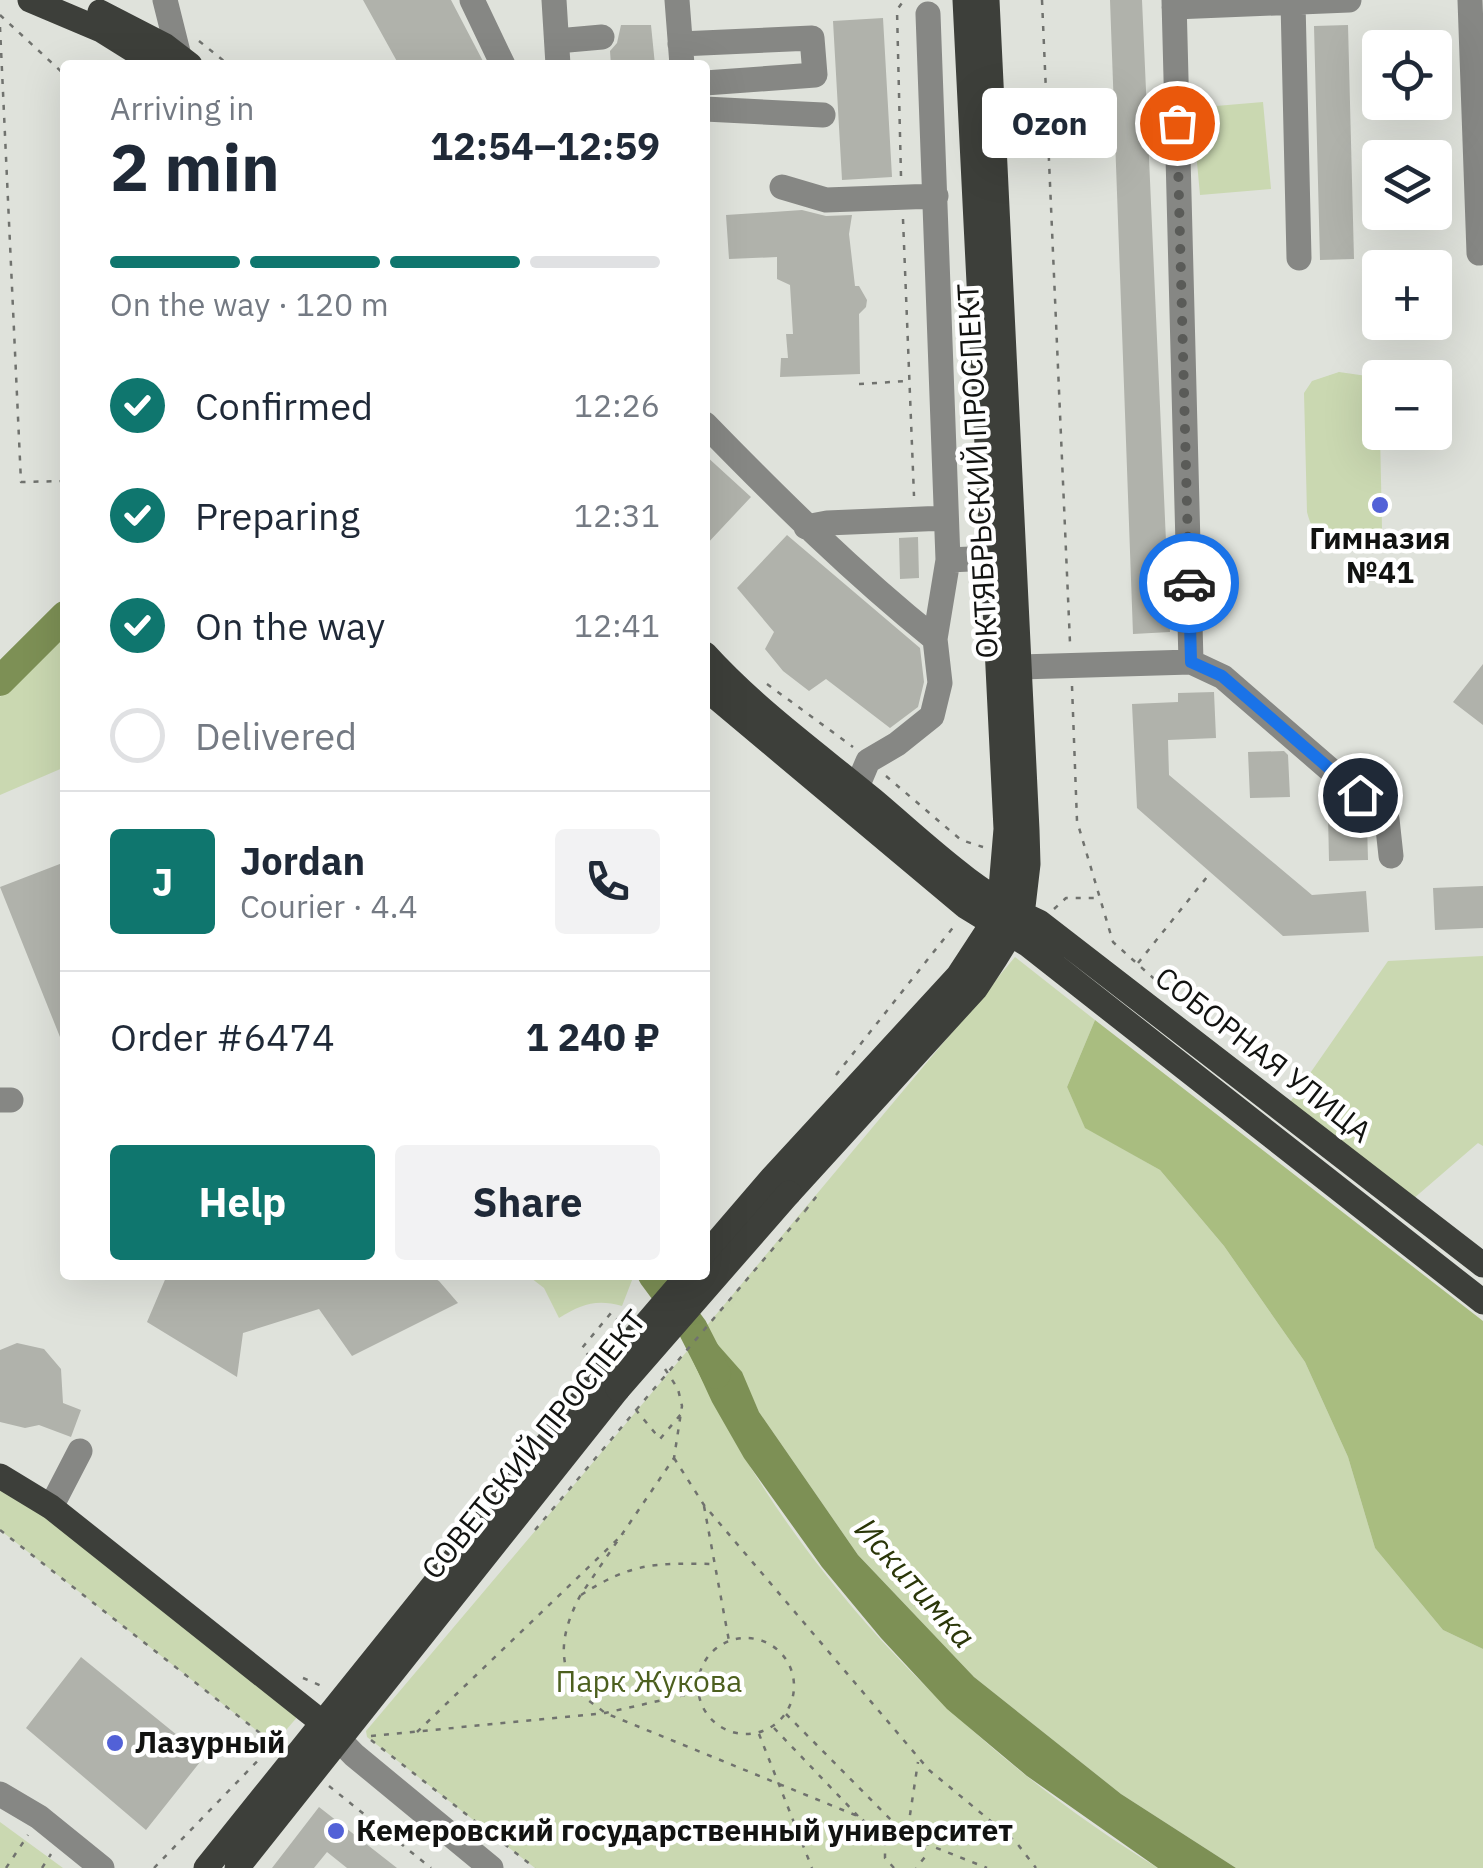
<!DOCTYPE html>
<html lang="en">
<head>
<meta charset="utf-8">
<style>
  body { margin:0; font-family:"IBM Plex Sans",sans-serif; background:#f2f2f3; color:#1f2937; height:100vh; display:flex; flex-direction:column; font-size:38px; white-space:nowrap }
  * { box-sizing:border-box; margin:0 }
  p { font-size:32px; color:#747a83 }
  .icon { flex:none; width:55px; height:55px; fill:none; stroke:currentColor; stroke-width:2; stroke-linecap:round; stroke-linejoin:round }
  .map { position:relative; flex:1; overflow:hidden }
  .details { position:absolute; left:60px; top:60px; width:650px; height:1220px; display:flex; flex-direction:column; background:#fff; border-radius:10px; box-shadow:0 10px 40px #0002 }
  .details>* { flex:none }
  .tools { position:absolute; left:1362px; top:30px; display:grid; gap:20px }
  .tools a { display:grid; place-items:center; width:90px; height:90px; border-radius:10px; background:#fff; box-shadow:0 10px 40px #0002; font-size:50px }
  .pin { position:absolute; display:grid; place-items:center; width:85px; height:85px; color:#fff; margin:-42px; border:5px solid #fff; border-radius:50%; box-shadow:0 2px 10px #0007 }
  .courier { position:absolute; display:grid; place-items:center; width:100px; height:100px; margin:-50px; border:8px solid #1a73e8; border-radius:50%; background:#fff; color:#222; box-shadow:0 2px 12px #0007 }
  .bubble { position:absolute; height:70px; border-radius:10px; background:#fff; box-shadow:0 10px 40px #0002; font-size:32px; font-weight:800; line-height:70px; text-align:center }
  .head em { font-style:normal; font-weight:800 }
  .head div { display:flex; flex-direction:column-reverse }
  .head { display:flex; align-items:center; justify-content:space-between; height:170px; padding:0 50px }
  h1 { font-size:65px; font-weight:800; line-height:75px }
  .bar { display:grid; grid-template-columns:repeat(4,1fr); gap:15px 10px; align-content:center; height:120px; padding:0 50px }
  .bar i { height:12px; border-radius:8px; background:#e0e1e3 }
  .bar .selected { background:#0f766e }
  .bar p { grid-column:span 4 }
  .line { display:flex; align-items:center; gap:25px; padding:0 50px; border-top:2px solid #e0e1e3 }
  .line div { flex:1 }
  .round { display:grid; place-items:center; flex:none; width:105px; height:105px; border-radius:10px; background:#f2f2f3 }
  ol { padding:0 50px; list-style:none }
  li { display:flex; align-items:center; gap:30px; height:110px }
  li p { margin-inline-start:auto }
  li .icon { padding:10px; border-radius:50%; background:#0f766e; color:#fff; stroke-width:4 }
  li:last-child { color:#747a83 }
  li i { width:55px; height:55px; border:5px solid #e0e1e3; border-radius:50% }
  .action { display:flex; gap:20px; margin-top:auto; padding:20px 50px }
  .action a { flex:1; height:115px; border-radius:10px; background:#0f766e; color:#fff; font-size:40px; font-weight:800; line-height:115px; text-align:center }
  .action a+a { background:#f2f2f3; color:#1f2937 }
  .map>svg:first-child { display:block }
  .green { fill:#cad8b1 }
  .forest { fill:#a9bd80 }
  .water { fill:#7d9055 }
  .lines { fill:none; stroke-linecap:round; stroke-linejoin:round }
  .river { stroke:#7d9055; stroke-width:30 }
  .building { fill:#b0b2ab }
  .path { stroke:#70726e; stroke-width:2.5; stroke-dasharray:5 8; stroke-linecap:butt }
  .minor { stroke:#868784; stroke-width:25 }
  .major { stroke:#3d3f3a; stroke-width:25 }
  .path-bridge { stroke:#70726e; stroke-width:2.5; stroke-dasharray:5 8; stroke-linecap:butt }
  .major-bridge { stroke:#3d3f3a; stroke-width:25 }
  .done { stroke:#5a5b58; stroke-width:10; stroke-dasharray:0 18 }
  .route { stroke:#1a73e8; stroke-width:12 }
  .poi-dot { fill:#5261d7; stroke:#fff; stroke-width:4 }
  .labels { text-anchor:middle; stroke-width:9; stroke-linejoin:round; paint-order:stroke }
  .street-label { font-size:30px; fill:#121311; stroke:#fff }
  .poi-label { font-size:30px; font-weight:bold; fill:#121311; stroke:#fff; text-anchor:start }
  .park-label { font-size:30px; fill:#4c5f1e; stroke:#fff }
  .water-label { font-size:32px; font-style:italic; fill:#2a3608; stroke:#fff }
</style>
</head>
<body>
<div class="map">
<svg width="1483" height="1868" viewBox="0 0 1483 1868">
  <rect width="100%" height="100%" fill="#dfe2db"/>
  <path class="green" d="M1263 102 1271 189 1200 195 1192 108Z
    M1339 372 1367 376 1379 384 1382 528 1375 538C1342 547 1317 552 1307 512L1304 393 1312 381Z
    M65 632V767L0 795V697Z
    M1483 956V1146L1478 1143 1413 1199 1288 1105 1388 961Z
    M1015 957 1095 1020 1067 1087 1085 1127 1160 1170 1224 1246 1305 1362 1348 1457 1375 1548 1443 1630 1483 1649V1868H1236L1121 1794 974 1677 858 1555 759 1412 741 1372 704 1329Z
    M527 1275H634L622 1306C596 1299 582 1304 559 1318L544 1288Z
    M688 1350C785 1564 958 1746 1158 1868H535L367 1737 366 1731Z
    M0 1481 299 1715 274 1744 0 1530Z
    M0 1822 63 1868H0Z"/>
  <path class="forest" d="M1095 1020 1483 1321V1649L1443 1630 1375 1548 1348 1457 1305 1362 1224 1246 1160 1170 1085 1128 1067 1087Z"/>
  <path class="water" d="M704 1329 742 1372 759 1412 858 1555 974 1677 1121 1794 1236 1868H1158L1027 1776 947 1709 881 1638 822 1567 744 1458 712 1402 688 1350Z"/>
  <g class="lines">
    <path class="river" d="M0 681 65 616
      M653 1275 693 1329 716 1374"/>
  </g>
  <path class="building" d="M363 0H451L485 65H399Z
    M1110 0H1142L1170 632 1133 634Z
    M883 18 892 177 842 180 833 21Z
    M621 25H651L655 65H611L610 51 617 43Z
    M1348 25 1354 259 1320 260 1314 26Z
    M802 210 826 216 852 215 849 234 855 286H859L867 300 866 307 859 314 860 374 780 377 781 358H788L786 334H793L790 285 777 279V257L729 259 726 215Z
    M705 455 751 497 705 546Z
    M787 535 920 648 924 682 918 707 890 728 826 679 809 691 783 671 765 649 774 632 737 588Z
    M918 537 919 578 900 579 899 538Z
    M1483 664V725L1453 702Z
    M1214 692 1216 738 1168 740 1169 775 1312 895 1366 891 1369 932 1283 936 1137 808 1132 704 1178 702V693Z
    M1284 751 1288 755 1290 797 1250 798 1248 752Z
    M1357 814 1367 823 1368 860 1329 861 1328 815Z
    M65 862V1047H64L0 887Z
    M1483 886V928L1435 930 1433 888Z
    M167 1275H429L439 1281 458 1303 352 1356 319 1309 243 1333 237 1377 147 1322Z
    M17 1343 44 1349 61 1369 63 1403 81 1410 71 1437 39 1425 25 1428 0 1422V1350Z
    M81 1657 204 1757 146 1830 26 1728Z
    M319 1807 397 1868H347L327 1852 314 1868H272Z"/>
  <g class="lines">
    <path class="path" d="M1042 0 1070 643
      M0 15 65 75
      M0 27 21 482 65 481
      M199 41 229 65
      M901 176 897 10 904 0
      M903 219 914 496
      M859 384 908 381
      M767 684 853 747
      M1072 686 1077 821 1113 942 1180 1002
      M886 776 961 840 983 847
      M1054 909 1066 898H1097
      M1138 963 1207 877
      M836 1075 955 925
      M805 1211 820 1192
      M590 1357 582 1348 611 1313 618 1320
      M665 1369 678 1389 682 1406 674 1458 580 1596C565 1625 555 1657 575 1687 581 1697 596 1705 605 1713L860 1817 885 1843
      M674 1458 704 1505 929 1770 1016 1842 1036 1868
      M704 1506 729 1641
      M0 1530 274 1744H280
      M535 1530 636 1410 660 1439 681 1414
      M581 1595C633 1562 655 1563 715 1564
      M698 1686a48 48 0 1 1 96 0a48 48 0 1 1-96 0Z
      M303 1678 324 1687
      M786 1714 901 1830
      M774 1728 858 1816
      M417 1732 624 1533
      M759 1734 812 1868
      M371 1736 605 1713 698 1692
      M371 1740 535 1868
      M329 1786 431 1868
      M908 1828 918 1762
      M924 1843 987 1868
      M6 1868 28 1835
      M42 1868 51 1854
      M154 1868 273 1745
      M894 1868 885 1858V1843C900 1821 927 1830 925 1857L916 1868"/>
    <path class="minor" d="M165 0 179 56 174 65
      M472 0 503 65
      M554 0 558 65
      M677 0 682 65
      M1174 0 1191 662
      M1470 0 1479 253
      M1293 2 1299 258
      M1174 7 1349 0
      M928 14 948 560 935 639
      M557 41 602 37
      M680 44 812 38 815 75 705 83
      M705 109 823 115
      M782 187 826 200 936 196
      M705 424C779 500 853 573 935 639L940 683 932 716 897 744 868 761 857 787
      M806 527 827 523 946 518
      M948 560 993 558
      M1020 667 1191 662 1223 677 1387 819 1391 856
      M0 1100H11
      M51 1507 80 1451
      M324 1724 354 1755 491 1868
      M0 1794 39 1817 102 1868"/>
    <path class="major" d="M30 0 101 30 157 65
      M100 12 164 45 190 65
      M705 654C755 709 816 753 873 800 924 843 976 895 1039 922L1483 1265
      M705 688 965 906 1027 944 1483 1302
      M789 1193 976 988 995 959 1022 915 1028 864 1027 830 987 0
      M705 1256 772 1178 958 976 992 924 1000 900 1006 829 965 0
      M0 1476 51 1507 324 1724
      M206 1868 604 1373
      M237 1868 618 1389"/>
    <path class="path-bridge" d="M636 1410 805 1211"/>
    <path class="major-bridge" d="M604 1373 688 1275
      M618 1389 789 1193"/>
  </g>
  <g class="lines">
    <path class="done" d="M1177 123 1189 583"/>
    <path class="route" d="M1189 583 1191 662 1222 676 1360 795"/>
  </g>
  <g class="poi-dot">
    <circle cx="1380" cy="505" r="10"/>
    <circle cx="115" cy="1743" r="10"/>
    <circle cx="336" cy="1831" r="10"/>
  </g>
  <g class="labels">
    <g class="street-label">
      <text transform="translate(978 471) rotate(-93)" y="10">ОКТЯБРЬСКИЙ ПРОСПЕКТ</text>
      <text transform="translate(1263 1055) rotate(38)" y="10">СОБОРНАЯ УЛИЦА</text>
      <text transform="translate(534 1445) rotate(-51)" y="10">СОВЕТСКИЙ ПРОСПЕКТ</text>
    </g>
    <g class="poi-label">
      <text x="1380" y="549" text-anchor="middle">Гимназия<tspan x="1380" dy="34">№41</tspan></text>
      <text x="135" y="1753">Лазурный</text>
      <text x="356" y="1841">Кемеровский государственный университет</text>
    </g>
    <g class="park-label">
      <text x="649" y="1692">Парк Жукова</text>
    </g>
    <g class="water-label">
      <text transform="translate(915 1583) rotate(48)" y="11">Искитимка</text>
    </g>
  </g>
</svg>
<div class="tools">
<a><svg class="icon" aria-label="locate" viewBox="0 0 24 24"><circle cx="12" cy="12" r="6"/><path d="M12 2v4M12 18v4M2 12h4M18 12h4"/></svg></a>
<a><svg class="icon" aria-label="layers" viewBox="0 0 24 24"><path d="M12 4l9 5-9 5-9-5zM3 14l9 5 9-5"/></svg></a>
<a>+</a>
<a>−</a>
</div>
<div class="pin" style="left:1177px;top:123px;background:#ea580c"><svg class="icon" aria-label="bag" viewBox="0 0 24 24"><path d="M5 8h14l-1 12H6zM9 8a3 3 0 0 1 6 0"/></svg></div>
<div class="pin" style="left:1360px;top:795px;background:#1f2937"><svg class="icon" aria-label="home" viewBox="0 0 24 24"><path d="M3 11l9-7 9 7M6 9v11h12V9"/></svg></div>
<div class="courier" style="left:1189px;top:583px"><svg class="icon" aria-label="car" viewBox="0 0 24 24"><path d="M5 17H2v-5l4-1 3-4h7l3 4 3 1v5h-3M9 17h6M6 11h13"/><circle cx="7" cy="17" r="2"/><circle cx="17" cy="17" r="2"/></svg></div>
<div class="bubble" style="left:982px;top:88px;width:135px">Ozon</div>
<section class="details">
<div class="head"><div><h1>2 min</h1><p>Arriving in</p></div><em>12:54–12:59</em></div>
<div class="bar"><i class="selected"></i><i class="selected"></i><i class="selected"></i><i></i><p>On the way · 120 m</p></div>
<ol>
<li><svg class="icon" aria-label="check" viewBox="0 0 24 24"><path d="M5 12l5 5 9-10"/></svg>Confirmed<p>12:26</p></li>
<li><svg class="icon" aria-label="check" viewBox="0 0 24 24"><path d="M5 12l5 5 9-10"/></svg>Preparing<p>12:31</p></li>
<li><svg class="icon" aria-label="check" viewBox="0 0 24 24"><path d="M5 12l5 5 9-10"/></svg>On the way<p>12:41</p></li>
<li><i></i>Delivered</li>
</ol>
<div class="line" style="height:180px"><b class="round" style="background:#0f766e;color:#fff">J</b><div><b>Jordan</b><p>Courier · 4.4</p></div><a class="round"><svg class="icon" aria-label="phone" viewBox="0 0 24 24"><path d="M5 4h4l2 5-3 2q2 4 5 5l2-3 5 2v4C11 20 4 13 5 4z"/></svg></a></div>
<div class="line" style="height:130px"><div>Order #6474</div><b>1 240 ₽</b></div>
<div class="action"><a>Help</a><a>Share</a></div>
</section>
</div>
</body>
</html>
